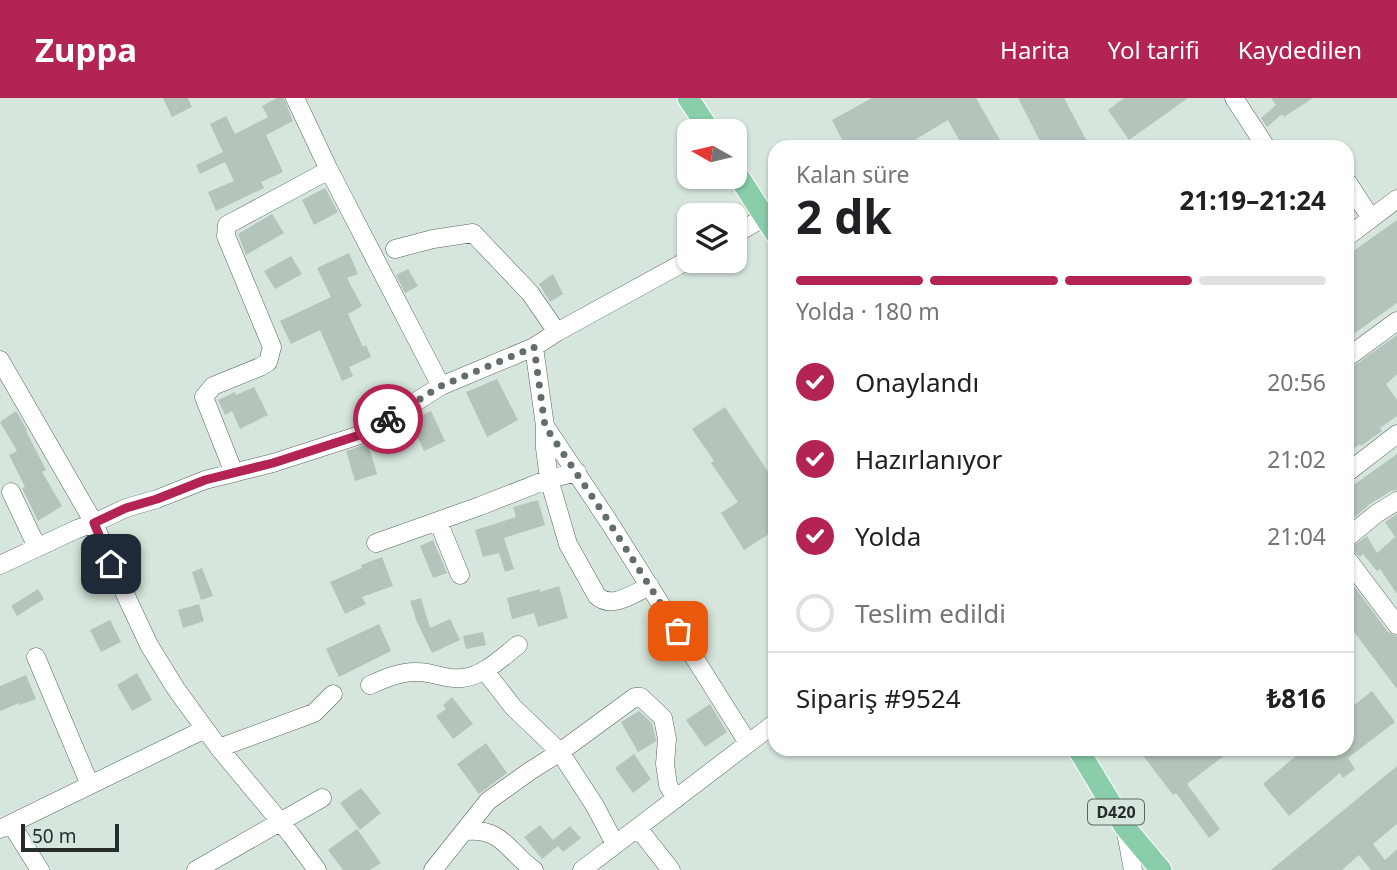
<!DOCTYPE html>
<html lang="tr">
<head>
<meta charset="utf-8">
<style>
  body { margin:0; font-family:"Noto Sans",sans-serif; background:#f6f6f6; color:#202124; height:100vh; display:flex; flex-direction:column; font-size:26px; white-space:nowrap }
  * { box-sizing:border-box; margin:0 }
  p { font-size:23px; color:#757577 }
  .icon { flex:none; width:38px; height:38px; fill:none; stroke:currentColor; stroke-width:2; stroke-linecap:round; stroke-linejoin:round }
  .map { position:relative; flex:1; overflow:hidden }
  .details { position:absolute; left:768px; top:42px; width:586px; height:616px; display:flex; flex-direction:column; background:#fff; border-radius:21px; box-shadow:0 2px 5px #0004 }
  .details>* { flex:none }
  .needle { width:46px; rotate:278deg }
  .buttons { position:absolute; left:677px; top:21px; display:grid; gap:14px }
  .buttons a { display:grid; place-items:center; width:70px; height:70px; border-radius:14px; background:#fff; box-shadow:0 2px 5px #0004; font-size:35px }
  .scale { position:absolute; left:21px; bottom:18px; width:98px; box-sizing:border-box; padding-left:7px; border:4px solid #272d29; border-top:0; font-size:19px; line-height:24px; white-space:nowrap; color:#272d29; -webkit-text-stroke:5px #d6e6dc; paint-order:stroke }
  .pin { position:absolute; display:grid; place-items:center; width:60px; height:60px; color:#fff; margin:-30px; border-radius:14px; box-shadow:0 4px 10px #0006 }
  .courier { position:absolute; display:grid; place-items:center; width:70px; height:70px; margin:-35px; border:5px solid #b32353; border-radius:50%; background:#fff; color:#222; box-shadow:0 2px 9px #0007 }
  .headline em { font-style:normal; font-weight:700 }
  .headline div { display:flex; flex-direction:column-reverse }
  .headline { display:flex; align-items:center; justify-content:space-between; height:119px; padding:0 28px }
  h1 { font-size:46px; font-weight:700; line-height:52px }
  .bar { display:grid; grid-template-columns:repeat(4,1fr); gap:10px 7px; align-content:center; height:84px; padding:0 28px }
  .bar i { height:9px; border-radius:5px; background:#e0e0e0 }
  .bar .active { background:#b32353 }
  .bar p { grid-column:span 4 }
  .line { display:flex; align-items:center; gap:18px; padding:0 28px; border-top:2px solid #e0e0e0 }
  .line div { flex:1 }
  ol { padding:0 28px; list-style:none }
  li { display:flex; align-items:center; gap:21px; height:77px }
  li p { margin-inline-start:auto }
  li .icon { padding:7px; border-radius:50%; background:#b32353; color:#fff; stroke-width:4 }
  li:last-child { color:#757577 }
  li i { width:38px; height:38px; border:4px solid #e0e0e0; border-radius:50% }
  header { display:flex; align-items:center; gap:42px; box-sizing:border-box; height:98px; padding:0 35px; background:#b32353; color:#fff }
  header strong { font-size:33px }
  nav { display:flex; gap:38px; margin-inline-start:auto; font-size:24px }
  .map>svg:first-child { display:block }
  .building { fill:#b5c4ba }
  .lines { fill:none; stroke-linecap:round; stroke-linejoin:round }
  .minor-casing { stroke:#56645b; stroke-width:19 }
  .major-casing { stroke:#fff; stroke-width:23 }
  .minor { stroke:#fff; stroke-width:18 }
  .major { stroke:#89cdaa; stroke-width:21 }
  .done { stroke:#646e68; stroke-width:7; stroke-dasharray:0 12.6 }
  .route { stroke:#b32353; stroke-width:9 }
  .labels { text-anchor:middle; stroke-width:7; stroke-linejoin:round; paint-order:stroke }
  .shield { fill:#d6e6dc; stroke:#5c645f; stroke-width:2 }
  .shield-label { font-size:16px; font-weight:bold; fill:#272d29 }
</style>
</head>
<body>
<header>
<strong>Zuppa</strong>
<nav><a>Harita</a><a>Yol tarifi</a><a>Kaydedilen</a></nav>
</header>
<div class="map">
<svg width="1397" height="772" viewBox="0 0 1397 772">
  <rect width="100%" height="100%" fill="#d6e6dc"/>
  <path class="building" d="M163 0H188L192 9 172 19Z
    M277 0H284L293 23 266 37 283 74 261 84 264 90 216 113 208 94 234 83 225 64 200 76 196 67 223 54 210 26 226 18 235 36 268 19 262 8Z
    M872 0H976L1004 49H963L948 22 903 49H846L832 22Z
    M1018 0H1064L1090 49H1043Z
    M1124 0H1188L1129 42 1108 12Z
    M1271 0H1313L1284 19 1282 16 1267 29 1261 20 1276 7Z
    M325 90 338 114 314 127 302 102Z
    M272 116 284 135 246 157 238 136Z
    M1397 122V205L1348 240V159L1353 155 1352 154Z
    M349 155 358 176 347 180 362 208 348 216 363 249 366 247 371 259 349 269 353 278 342 283 320 232 291 246 280 223 331 199 317 170Z
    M291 158 302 176 275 191 264 173Z
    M408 171 418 188 405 195 396 177Z
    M553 176 563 196 550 204 539 186Z
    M1397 237V276L1386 286 1397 302V318L1380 330 1382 333 1361 348 1360 346 1348 355V272Z
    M497 281 518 322 487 339 466 294Z
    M254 289 268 317 240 331 232 313 225 317 218 302 235 294 236 297Z
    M725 309 775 384V432L744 452 721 415 738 404 711 365 714 363 692 331Z
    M16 313 27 332 26 333 46 372 42 374 62 408 38 423 22 390 25 389 9 357 17 353 0 324Z
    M431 313 445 343 424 353 410 323Z
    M368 346 377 376 355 383 346 353Z
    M1397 356V392L1391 393 1370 406 1348 425V391Z
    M538 402 545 427 504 440 514 471 505 474 499 455 483 459 475 432 516 419 513 409Z
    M1397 416V496L1380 471 1377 473 1363 456 1360 459 1350 450 1367 438 1377 455 1395 439 1385 424Z
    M433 442 447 475 433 480 420 448Z
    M382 459 393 488 362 499 366 506 345 516 330 484 362 470 361 467Z
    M202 470 213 498 201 502 192 474Z
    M1348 480 1388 534 1397 538V591L1348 526Z
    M559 488 568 520 538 529 534 515 512 521 507 500 540 491V494Z
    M38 491 44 501 17 518 11 508Z
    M421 500 430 530 450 521 460 542 432 555 417 524 410 503Z
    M199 506 204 523 183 530 178 512Z
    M110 522 121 544 101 554 90 532Z
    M379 526 391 553 339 579 326 551Z
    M483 534 486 547 466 551 463 538Z
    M137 575 152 602 132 613 117 587Z
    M26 577 36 601 20 607 19 605 0 613V588Z
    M1372 593 1395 624 1348 660 1355 671 1343 680 1340 675 1289 718 1263 686 1304 651H1348V612Z
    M452 599 473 626 453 641 436 618 446 611 443 607Z
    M710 606 727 634 705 649 686 622Z
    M639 613 652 625 656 642 655 644 638 654 621 624Z
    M486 645 507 675 479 696 457 666Z
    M1138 651H1233L1187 686 1220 731 1209 740 1176 695 1173 697Z
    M634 656 651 681 633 695 615 670Z
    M1397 668V726L1373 746 1385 762 1397 751V772H1371L1359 757 1342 772H1271Z
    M361 690 381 715 360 732 340 705Z
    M540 727 553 742 570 728 581 740 563 754 558 748 542 761 524 739Z
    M357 731 381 765 370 772H343L328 752Z"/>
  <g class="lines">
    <defs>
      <path id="minor" d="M295 0 329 72 441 288
        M1234 0 1266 49
        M1348 85 1371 120
        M735 136 765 119
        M1348 138 1397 101
        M395 151 433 141 473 135 530 195 557 234
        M534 249 557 234 690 161
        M1348 259 1397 223
        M0 262 94 425 111 466 149 547 176 591 219 650 292 738 317 772
        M545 328V350L549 381 568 446 597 498C612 512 634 495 650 488
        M1348 374 1397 336
        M234 375 204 299 213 288 260 269 268 264 272 249 226 138 227 127 329 72
        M11 394 37 449
        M438 423 460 477
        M1348 439 1376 416 1397 403
        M376 445 480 408 549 381 577 374
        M1348 462 1397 527
        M0 467 77 431 94 425 126 410 157 401 205 382 273 365 366 335 441 288 534 249 545 328 609 424 748 645
        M36 559 90 687
        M485 573 513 609 560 654 595 708 615 746
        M370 587C385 580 402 573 418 574 433 574 446 582 462 580 484 578 501 560 518 547
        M219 650 314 615 333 596
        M11 726 40 772
        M1125 729 1133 772
        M638 730 671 772
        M0 731 205 631
        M466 733C503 730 507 753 534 772
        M196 772 322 700
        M433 772 488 703 530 673 560 654 635 599H641L663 620 667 641 665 666 668 687 676 701
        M582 772 775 625"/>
      <path id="major" d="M688 0 710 33
        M735 73 775 135
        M1078 651 1125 729 1161 772"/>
    </defs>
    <use href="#minor" class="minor-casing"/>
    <use href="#major" class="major-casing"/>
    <use href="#minor" class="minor"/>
    <use href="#major" class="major"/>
  </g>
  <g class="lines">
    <path class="done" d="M388 321 441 288 534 249 545 328 609 424 678 533"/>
    <path class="route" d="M111 466 94 425 126 410 157 401 205 382 273 365 366 335 388 321"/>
  </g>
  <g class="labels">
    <rect class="shield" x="1088" y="701.5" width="56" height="25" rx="5"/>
    <g class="shield-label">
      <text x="1116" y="720">D420</text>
    </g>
  </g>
</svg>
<div class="buttons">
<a><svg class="needle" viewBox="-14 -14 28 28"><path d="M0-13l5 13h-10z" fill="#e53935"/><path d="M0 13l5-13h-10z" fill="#757577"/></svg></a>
<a><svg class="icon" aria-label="layers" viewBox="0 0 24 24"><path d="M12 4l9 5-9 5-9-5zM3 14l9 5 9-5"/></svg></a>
</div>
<div class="scale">50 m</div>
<div class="pin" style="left:678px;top:533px;background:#ea580c"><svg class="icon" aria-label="bag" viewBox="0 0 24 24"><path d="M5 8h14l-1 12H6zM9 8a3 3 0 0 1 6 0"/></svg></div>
<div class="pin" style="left:111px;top:466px;background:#1f2937"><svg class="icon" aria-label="home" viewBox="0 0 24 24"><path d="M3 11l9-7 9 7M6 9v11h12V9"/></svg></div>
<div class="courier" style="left:388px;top:321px"><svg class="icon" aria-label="bike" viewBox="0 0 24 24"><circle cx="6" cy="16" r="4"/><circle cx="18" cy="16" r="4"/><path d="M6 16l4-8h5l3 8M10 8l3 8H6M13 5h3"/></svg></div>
<section class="details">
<div class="headline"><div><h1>2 dk</h1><p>Kalan süre</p></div><em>21:19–21:24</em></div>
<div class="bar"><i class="active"></i><i class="active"></i><i class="active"></i><i></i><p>Yolda · 180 m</p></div>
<ol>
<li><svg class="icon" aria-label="check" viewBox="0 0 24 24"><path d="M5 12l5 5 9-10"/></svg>Onaylandı<p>20:56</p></li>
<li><svg class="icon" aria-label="check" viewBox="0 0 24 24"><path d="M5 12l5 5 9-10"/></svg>Hazırlanıyor<p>21:02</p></li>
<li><svg class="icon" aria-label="check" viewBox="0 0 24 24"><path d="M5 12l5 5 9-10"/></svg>Yolda<p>21:04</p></li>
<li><i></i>Teslim edildi</li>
</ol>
<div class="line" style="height:91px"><div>Sipariş #9524</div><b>₺816</b></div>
</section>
</div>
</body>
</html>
